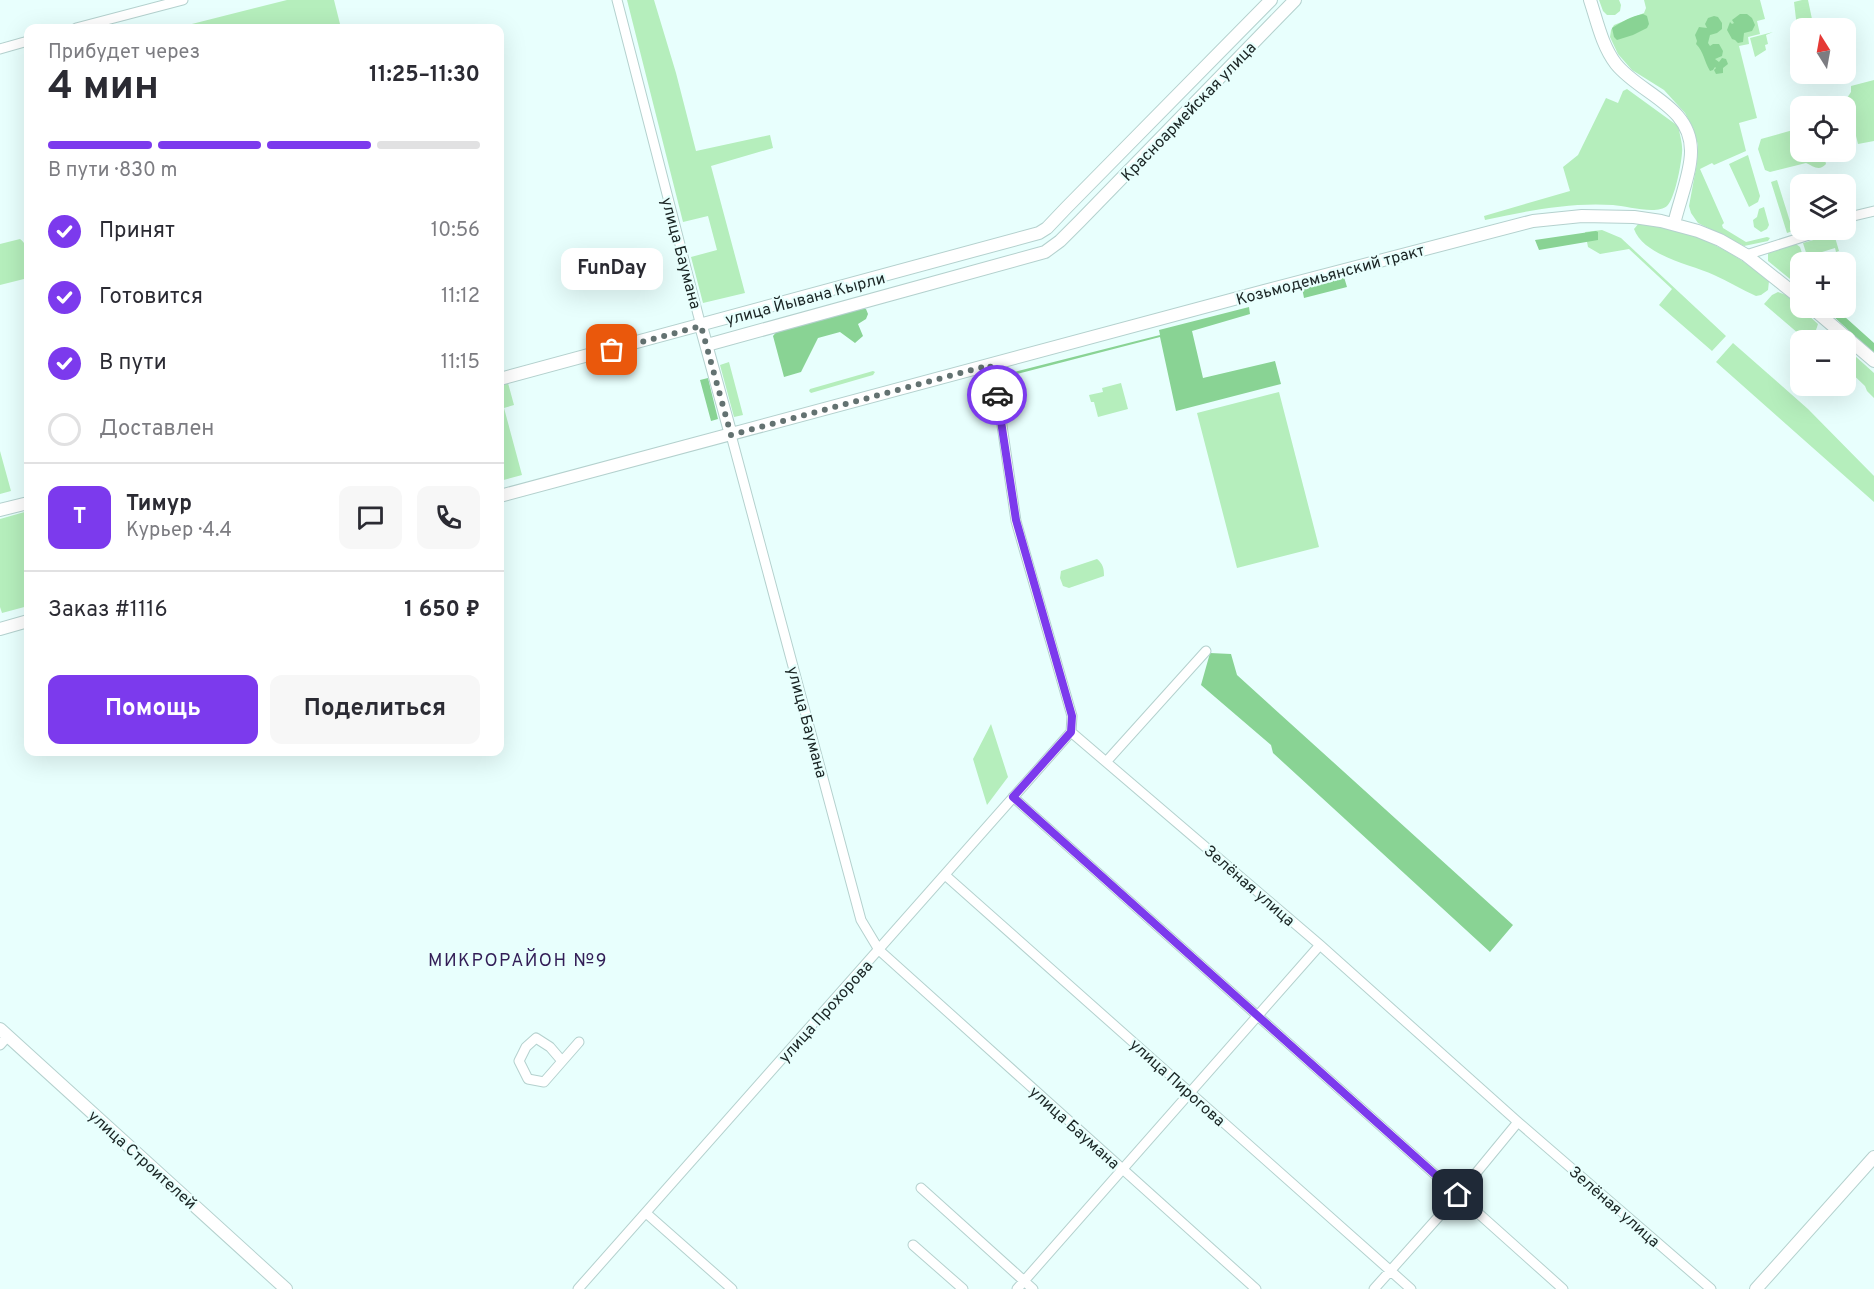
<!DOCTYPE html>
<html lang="ru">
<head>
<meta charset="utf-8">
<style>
  body { margin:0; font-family:Overpass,sans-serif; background:#f7f7f7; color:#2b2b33; height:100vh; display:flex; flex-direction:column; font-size:22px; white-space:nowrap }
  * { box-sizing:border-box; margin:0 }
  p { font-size:20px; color:#7c7c81 }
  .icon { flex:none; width:33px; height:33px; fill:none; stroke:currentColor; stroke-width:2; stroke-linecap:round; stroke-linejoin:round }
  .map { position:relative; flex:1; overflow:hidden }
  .details { position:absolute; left:24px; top:24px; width:480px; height:732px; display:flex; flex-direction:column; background:#fff; border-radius:12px; box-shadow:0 6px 24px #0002 }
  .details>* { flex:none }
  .needle { width:39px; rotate:349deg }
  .controls { position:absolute; left:1790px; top:18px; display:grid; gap:12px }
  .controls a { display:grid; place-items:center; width:66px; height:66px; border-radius:12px; background:#fff; box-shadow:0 6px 24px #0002; font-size:30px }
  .pin { position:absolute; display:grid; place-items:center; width:51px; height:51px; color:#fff; margin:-26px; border-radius:12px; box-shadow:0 3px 9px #0006 }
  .courier { position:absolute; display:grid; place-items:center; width:60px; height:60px; margin:-30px; border:4px solid #7c3aed; border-radius:50%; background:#fff; color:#222; box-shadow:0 2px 8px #0007 }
  .bubble { position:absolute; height:42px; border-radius:12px; background:#fff; box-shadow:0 6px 24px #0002; font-size:20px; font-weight:700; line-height:42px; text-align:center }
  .head em { font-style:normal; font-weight:700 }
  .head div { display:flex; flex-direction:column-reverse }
  .head { display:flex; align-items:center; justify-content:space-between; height:102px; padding:0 24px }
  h1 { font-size:39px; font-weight:700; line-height:45px }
  .bar { display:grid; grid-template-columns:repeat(4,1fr); gap:9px 6px; align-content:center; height:72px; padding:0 24px }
  .bar i { height:8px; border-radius:4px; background:#e1e1e2 }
  .bar .selected { background:#7c3aed }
  .bar p { grid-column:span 4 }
  .line { display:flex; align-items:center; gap:15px; padding:0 24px; border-top:2px solid #e1e1e2 }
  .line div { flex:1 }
  .round { display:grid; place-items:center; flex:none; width:63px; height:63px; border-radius:12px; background:#f7f7f7 }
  ol { padding:0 24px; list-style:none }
  li { display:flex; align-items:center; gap:18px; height:66px }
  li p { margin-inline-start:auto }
  li .icon { padding:6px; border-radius:50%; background:#7c3aed; color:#fff; stroke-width:4 }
  li:last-child { color:#7c7c81 }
  li i { width:33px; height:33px; border:3px solid #e1e1e2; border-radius:50% }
  .cta { display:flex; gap:12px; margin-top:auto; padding:12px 24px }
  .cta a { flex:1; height:69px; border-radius:12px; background:#7c3aed; color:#fff; font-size:24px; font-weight:700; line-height:69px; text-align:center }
  .cta a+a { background:#f7f7f7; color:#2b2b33 }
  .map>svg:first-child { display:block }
  .green { fill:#b5eebc }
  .forest { fill:#89d394 }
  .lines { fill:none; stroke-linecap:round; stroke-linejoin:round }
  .minor-casing { stroke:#b4d1ce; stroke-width:11 }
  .major-casing { stroke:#b4d1ce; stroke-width:14 }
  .minor { stroke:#fff; stroke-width:9 }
  .major { stroke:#fff; stroke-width:12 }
  .done { stroke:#637271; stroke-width:6; stroke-dasharray:0 10.8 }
  .route { stroke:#7c3aed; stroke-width:8 }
  .labels { text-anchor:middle; stroke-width:4.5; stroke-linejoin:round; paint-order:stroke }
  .street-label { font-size:16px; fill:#1b2625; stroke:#e8fffd }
  .neighbourhood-label { font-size:18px; letter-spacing:1.5px; fill:#321d56; stroke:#e8fffd }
</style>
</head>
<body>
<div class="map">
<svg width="1874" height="1289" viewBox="0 0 1874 1289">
  <rect width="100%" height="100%" fill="#e8fffd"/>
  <path class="green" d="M287 0H334L341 28H176Z
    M627 0H654L676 73 696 151 770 135 773 148 711 166 745 293 703 303 691 257 717 250 708 216 683 222Z
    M1599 0H1619L1621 5 1620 11 1615 15H1607L1603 11Z
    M1644 0H1760L1765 19 1757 21 1760 34 1748 37 1749 44 1739 46 1757 118 1739 123 1746 151 1714 165 1712 163 1700 169 1724 223 1722 225 1723 228 1746 242 1767 237 1770 238 1768 241 1744 246 1698 223 1691 213 1689 206 1697 163 1698 145 1693 128 1685 113 1664 90 1632 70 1618 54 1610 37 1611 30 1614 25 1644 13 1646 8Z
    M1802 0H1808L1812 19 1806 21V22L1813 20 1816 28H1800V38L1798 36 1794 2Z
    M1773 32 1766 35 1768 44 1765 45 1766 50 1755 57 1750 38Z
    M1874 80V141L1858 144 1854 128 1845 130V115L1849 114 1845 101 1851 92V86Z
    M1627 89 1678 126C1680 135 1683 145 1682 153 1681 165 1675 198 1667 206 1657 215 1626 206 1613 205 1570 202 1527 211 1485 220L1484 216 1570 191 1563 167 1578 155 1606 98 1618 103 1623 91Z
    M1800 128V152H1823L1826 164C1819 172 1813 166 1806 163L1770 172 1765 170 1758 149 1761 139Z
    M1748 155 1760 196 1758 202 1749 207 1729 164Z
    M1777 180 1793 231 1787 233 1771 182Z
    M1764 207 1769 225 1767 229 1761 232 1754 227 1753 220 1757 217 1759 209Z
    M1639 223C1684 226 1735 251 1769 281L1768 290 1761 295 1756 296C1742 290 1728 281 1714 275 1690 264 1644 256 1634 229Z
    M1602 230 1621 238 1726 336 1712 351 1659 305 1672 289 1629 249 1600 254 1588 247 1585 232Z
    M1834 234 1839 251 1836 252 1835 248 1822 252 1821 259 1818 260 1819 262H1809L1803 243Z
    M20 239C31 247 29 265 28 278L0 285V244Z
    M1796 244 1800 247 1805 262H1800V287L1768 261V251Z
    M1778 292 1786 295 1818 324 1816 330 1806 340 1764 304 1772 295Z
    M1733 343 1808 409 1874 476V502L1716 362Z
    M1845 347 1874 373V398L1867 391 1865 386 1845 367 1850 362 1845 358Z
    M729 362 743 415 734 417 720 365Z
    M873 371 875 372 873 375 811 393 809 391 810 389Z
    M508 383 514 405 504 408 522 475 500 481V385Z
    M1121 383 1128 409 1098 417 1094 402H1091L1089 395 1103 392 1102 388Z
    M1279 392 1319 547 1237 568 1197 413Z
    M0 451 11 491 0 494Z
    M28 511V606L2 613 0 607V519Z
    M1097 559C1103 564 1104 568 1104 576L1069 588 1063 586 1060 578 1061 571Z
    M991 724 1008 777 987 805 973 759Z"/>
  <path class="forest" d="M1643 14 1647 16 1649 24 1647 28 1633 35 1617 40 1614 37 1612 28C1622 22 1631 16 1643 14Z
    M1740 14H1747L1752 18 1755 25 1752 31 1744 33 1743 42 1738 43 1735 40 1732 39 1727 30 1730 22 1732 24 1734 23 1732 20Z
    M1714 16 1718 17 1722 23V29L1717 33 1710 35 1708 43 1710 46 1713 44H1719L1723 51 1722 56 1715 59 1719 62 1722 58 1726 59 1728 64 1723 68V73L1716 74 1714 70 1716 68 1715 67 1713 70 1710 71C1704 61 1704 52 1696 44L1697 41 1695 35 1699 27 1707 28 1705 24 1708 18Z
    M1596 231 1598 232V240L1539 250 1535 240Z
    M1344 277 1347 287 1304 298 1302 288Z
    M1249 307 1250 314 1192 331 1203 378 1275 361 1281 384 1176 411 1160 337 1001 378 1002 375 1160 335 1159 330Z
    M859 308 866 309 868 314 866 319 858 324 863 336 855 343 840 332 818 338 801 372 784 377 773 336 778 330Z
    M1824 308H1835L1874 343V353Z
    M708 378 718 419 711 421 700 380Z
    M1210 653 1231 654 1237 675 1513 925 1490 952 1273 753 1271 745 1201 685Z"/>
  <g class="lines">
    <defs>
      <path id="minor" d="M617 0 701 326
        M76 28 183 0
        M0 49 28 41
        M1845 218 1874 211
        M1746 255 1825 230
        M990 365 999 405 1016 521 1072 716 1071 732
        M731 435 861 920 879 950 1256 1289
        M1071 732 1320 945 1518 1122 1711 1289
        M1106 762 1206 651
        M1013 797 1563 1289
        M945 875 1411 1289
        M0 1045 8 1036
        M562 1061 550 1047 536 1038 526 1047 519 1061 528 1079 544 1082 579 1042
        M921 1188 1033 1289
        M646 1213 732 1289
        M913 1245 963 1289
        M578 1289 1071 732
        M1017 1289 1320 945
        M1374 1289 1458 1195 1518 1122"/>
      <path id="major" d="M1590 0C1597 21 1602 46 1616 64 1640 94 1692 106 1691 152 1691 173 1679 202 1674 224
        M1812 308 1874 361
        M701 326 731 435
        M707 345 1045 252 1060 241 1080 221 1295 0
        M500 379 1039 233 1047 228 1066 208 1271 0
        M500 496 1264 291 1533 221 1582 216 1634 217 1661 221 1698 231 1720 240 1746 255 1800 298
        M0 510 28 503
        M0 629 28 621
        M0 1029 286 1289
        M1756 1289 1874 1157"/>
    </defs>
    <use href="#minor" class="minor-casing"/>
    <use href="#major" class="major-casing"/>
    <use href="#minor" class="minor"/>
    <use href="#major" class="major"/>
  </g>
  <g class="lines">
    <path class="done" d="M612 350 701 326 731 435 990 365 997 395"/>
    <path class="route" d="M997 395 1016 520 1072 716 1071 732 1013 797 1458 1195"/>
  </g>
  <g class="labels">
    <g class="street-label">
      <text transform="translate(1188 111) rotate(-46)" y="6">Красноармейская улица</text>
      <text transform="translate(682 253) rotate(75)" y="6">улица Баумана</text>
      <text transform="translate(1330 274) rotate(-15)" y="6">Козьмодемьянский тракт</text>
      <text transform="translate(805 298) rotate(-15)" y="6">улица Йывана Кырли</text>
      <text transform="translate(808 722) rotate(75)" y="6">улица Баумана</text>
      <text transform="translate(1250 885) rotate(41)" y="6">Зелёная улица</text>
      <text transform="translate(825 1011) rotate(-48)" y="6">улица Прохорова</text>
      <text transform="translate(1178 1082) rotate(42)" y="6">улица Пирогова</text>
      <text transform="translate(1075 1127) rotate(42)" y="6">улица Баумана</text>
      <text transform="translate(143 1159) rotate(42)" y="6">улица Строителей</text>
      <text transform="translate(1615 1206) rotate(41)" y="6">Зелёная улица</text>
    </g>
    <g class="neighbourhood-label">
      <text x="518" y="966">МИКРОРАЙОН №9</text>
    </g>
  </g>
</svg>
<div class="controls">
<a><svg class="needle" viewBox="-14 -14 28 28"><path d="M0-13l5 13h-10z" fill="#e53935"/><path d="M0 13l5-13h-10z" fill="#7c7c81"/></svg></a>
<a><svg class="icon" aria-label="locate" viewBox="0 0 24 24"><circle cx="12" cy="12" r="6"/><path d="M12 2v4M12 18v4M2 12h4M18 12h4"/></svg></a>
<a><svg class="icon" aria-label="layers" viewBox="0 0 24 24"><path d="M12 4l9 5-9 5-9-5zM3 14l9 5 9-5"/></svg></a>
<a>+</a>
<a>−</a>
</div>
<div class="pin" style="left:612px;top:350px;background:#ea580c"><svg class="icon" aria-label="bag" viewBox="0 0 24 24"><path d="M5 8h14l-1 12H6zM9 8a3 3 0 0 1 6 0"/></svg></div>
<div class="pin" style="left:1458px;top:1195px;background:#1f2937"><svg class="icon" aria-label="home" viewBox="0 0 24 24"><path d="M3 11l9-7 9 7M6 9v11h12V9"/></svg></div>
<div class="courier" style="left:997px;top:395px"><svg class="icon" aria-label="car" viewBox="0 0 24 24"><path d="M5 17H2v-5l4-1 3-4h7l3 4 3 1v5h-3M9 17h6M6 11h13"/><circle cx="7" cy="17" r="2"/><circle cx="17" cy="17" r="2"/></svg></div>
<div class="bubble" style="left:561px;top:248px;width:102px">FunDay</div>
<section class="details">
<div class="head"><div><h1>4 мин</h1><p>Прибудет через</p></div><em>11:25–11:30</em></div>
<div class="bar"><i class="selected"></i><i class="selected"></i><i class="selected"></i><i></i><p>В пути · 830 m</p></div>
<ol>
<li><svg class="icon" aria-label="check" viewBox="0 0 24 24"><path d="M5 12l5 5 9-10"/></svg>Принят<p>10:56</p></li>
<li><svg class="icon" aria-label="check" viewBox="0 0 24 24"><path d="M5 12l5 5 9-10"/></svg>Готовится<p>11:12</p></li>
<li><svg class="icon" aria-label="check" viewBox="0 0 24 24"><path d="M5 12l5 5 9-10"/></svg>В пути<p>11:15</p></li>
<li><i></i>Доставлен</li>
</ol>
<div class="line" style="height:108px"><b class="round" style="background:#7c3aed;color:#fff">Т</b><div><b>Тимур</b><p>Курьер · 4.4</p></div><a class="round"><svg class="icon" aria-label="chat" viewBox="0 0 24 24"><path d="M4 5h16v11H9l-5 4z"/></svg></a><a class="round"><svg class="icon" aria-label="phone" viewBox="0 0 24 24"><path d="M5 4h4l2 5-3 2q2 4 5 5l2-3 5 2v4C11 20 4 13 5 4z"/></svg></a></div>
<div class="line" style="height:78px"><div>Заказ #1116</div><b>1 650 ₽</b></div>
<div class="cta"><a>Помощь</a><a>Поделиться</a></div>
</section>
</div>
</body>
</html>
